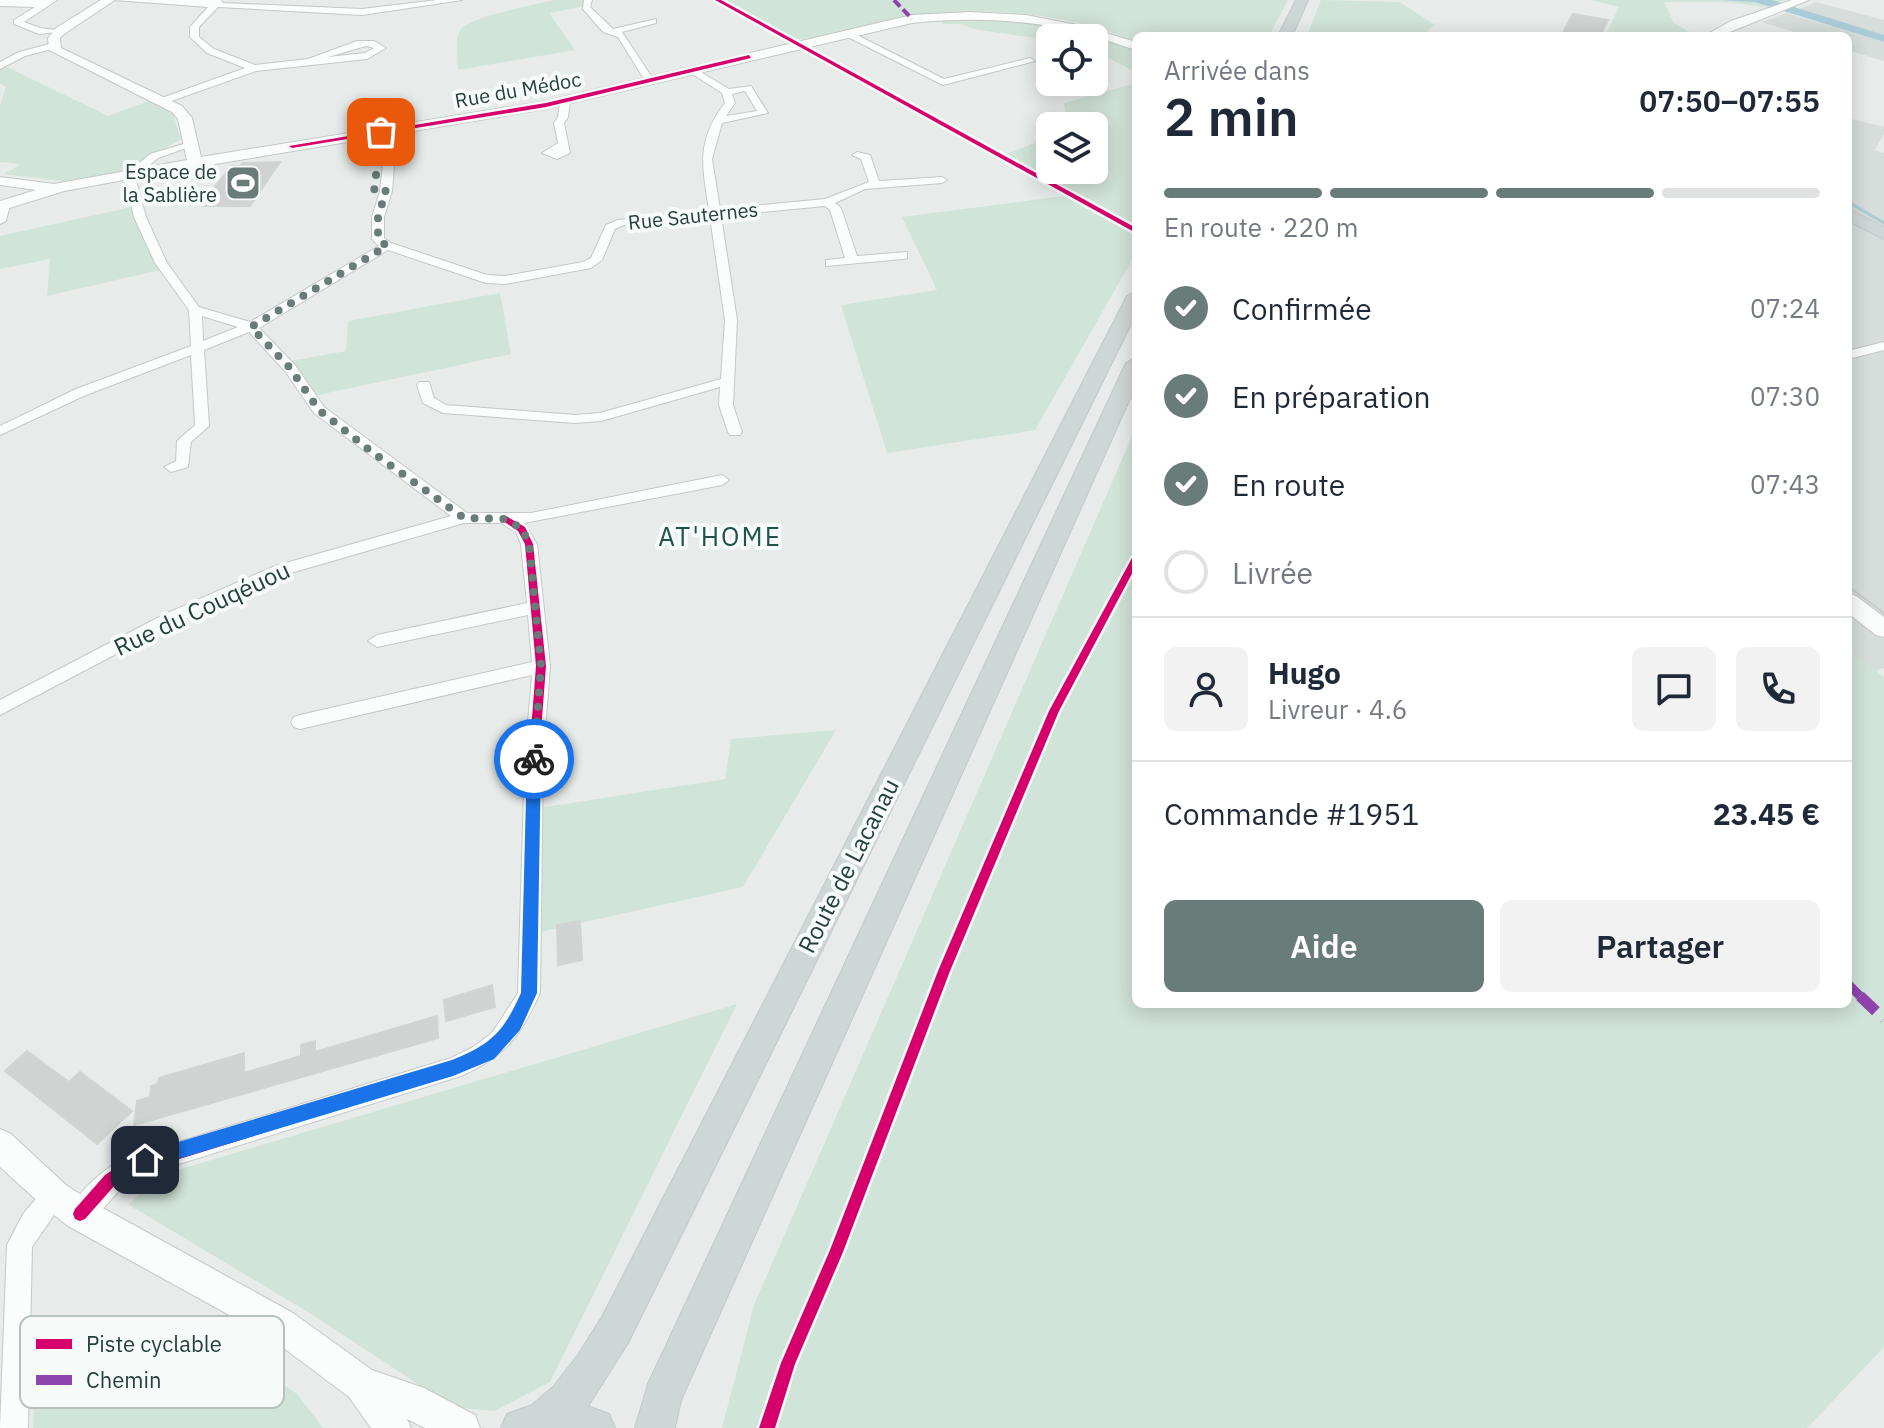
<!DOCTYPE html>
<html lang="fr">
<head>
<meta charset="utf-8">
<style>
  body { margin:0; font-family:"IBM Plex Sans",sans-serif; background:#f2f2f3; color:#1f2937; height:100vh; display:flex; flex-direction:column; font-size:30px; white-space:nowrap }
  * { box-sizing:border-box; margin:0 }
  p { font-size:26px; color:#747a83 }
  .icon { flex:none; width:44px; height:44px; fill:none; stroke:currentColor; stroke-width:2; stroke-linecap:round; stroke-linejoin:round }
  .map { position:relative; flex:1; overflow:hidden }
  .side { position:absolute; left:1132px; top:32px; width:720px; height:976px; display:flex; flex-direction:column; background:#fff; border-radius:12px; box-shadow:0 4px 20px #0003 }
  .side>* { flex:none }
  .tools { position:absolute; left:1036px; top:24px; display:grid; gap:16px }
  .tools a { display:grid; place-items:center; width:72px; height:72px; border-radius:12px; background:#fff; box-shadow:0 4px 20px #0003; font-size:40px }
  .pin { position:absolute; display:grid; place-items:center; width:68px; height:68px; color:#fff; margin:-34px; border-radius:16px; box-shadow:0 4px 12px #0006 }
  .courier { position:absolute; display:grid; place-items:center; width:80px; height:80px; margin:-40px; border:6px solid #1a73e8; border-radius:50%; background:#fff; color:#222; box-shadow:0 2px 10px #0007 }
  .headline em { font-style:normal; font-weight:600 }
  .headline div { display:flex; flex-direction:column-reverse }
  .headline { display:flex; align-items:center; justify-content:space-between; height:136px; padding:0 32px }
  h1 { font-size:52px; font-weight:600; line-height:60px }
  .bar { display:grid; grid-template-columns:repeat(4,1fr); gap:12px 8px; align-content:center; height:96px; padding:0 32px }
  .bar i { height:10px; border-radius:6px; background:#e0e1e3 }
  .bar .selected { background:#697c79 }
  .bar p { grid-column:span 4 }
  .line { display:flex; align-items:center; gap:20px; padding:0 32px; border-top:2px solid #e0e1e3 }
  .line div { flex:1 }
  .round { display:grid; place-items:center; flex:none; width:84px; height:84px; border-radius:12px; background:#f2f2f3 }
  ol { padding:0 32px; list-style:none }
  li { display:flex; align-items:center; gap:24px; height:88px }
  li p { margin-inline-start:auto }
  li .icon { padding:8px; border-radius:50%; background:#697c79; color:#fff; stroke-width:4 }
  li:last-child { color:#747a83 }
  li i { width:44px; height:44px; border:4px solid #e0e1e3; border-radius:50% }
  .primary-button { display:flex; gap:16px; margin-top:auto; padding:16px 32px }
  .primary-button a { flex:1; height:92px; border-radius:12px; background:#697c79; color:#fff; font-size:32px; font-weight:600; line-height:92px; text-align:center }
  .primary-button a+a { background:#f2f2f3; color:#1f2937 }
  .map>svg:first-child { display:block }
  .built { fill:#d6ddda }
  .green { fill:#d1e4d9 }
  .water { fill:#aaccd8 }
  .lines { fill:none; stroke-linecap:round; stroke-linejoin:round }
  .stream { stroke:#aaccd8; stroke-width:3 }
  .building { fill:#cfd3d2; stroke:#d0d5d3; stroke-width:2 }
  .street-casing { stroke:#c4c9c7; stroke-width:2 }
  .secondary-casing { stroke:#c3c9c7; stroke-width:2 }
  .primary-casing { stroke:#c2cac9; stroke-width:2 }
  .street { fill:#fbfcfc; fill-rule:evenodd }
  .secondary { fill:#fbfcfc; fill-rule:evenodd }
  .primary { fill:#cfd7d6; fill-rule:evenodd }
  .tram { stroke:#c8cccb; stroke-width:2 }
  .quiet-far2 { stroke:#8e44ad; stroke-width:4; stroke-dasharray:9 4; stroke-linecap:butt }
  .quiet-far1 { stroke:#8e44ad; stroke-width:9; stroke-dasharray:17 9; stroke-linecap:butt }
  .quiet { stroke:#8e44ad; stroke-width:11; stroke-dasharray:22 11; stroke-linecap:butt }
  .cycleway-casing { stroke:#f6faf9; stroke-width:5 }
  .cycleway { fill:#d6006c; fill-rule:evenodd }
  .route { fill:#1a73e8 }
  .done { stroke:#697c79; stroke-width:8; stroke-dasharray:0 14.4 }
  .labels { text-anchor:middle; stroke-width:8; stroke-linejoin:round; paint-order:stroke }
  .far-street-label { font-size:20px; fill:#25403c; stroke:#f6faf9 }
  .far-poi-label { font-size:20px; fill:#25403c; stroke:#f6faf9; text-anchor:end }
  .street-label { font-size:24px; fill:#25403c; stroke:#f6faf9 }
  .neighbourhood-label { font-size:26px; letter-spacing:2px; fill:#21524b; stroke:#f6faf9 }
  .key { fill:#f6faf9; stroke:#b7c2c0; stroke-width:2 }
  .key-label { font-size:22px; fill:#25403c }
</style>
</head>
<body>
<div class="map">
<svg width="1884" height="1428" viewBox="0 0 1884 1428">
  <rect width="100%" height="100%" fill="#e7ecea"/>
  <path class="built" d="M1816 2 1884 20V37L1797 10Z
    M1787 13 1884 42V61L1848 50V36H1806L1762 22Z
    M1848 118 1884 127V134L1875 150 1884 153V668L1875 671 1848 649Z"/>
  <path class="green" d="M555 0H586L582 7 549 13 575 50 458 70C458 59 455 42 459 32 465 17 538 4 555 0Z
    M721 0H1288L1269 36H1136V42C1066 11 975 5 900 18 870 24 826 39 797 39 786 39 735 7 721 0Z
    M1321 0 1400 2 1435 25 1427 31 1435 36H1307Z
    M1590 0H1785L1766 7 1727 2H1664L1674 23 1693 34 1689 36H1605L1619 7Z
    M990 19C1040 23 1089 32 1136 50V72L1094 51V38L1048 40 973 29 962 24H943L941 20Z
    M7 67 108 116 152 100 172 111 181 139 125 172 70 182 4 174 21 164 0 162V105L6 87 0 84V70Z
    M1136 83V253L1035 430 887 453 841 305 937 290 902 217 1079 194 1006 154 1050 137V170H1094V126H1067L1064 103Z
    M132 207 160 270 47 296 50 259 0 269V236Z
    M500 293 511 354 313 396 284 362 346 351 348 321Z
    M1136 427V1004H1848V649L1884 677V1347L1807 1428H722L754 1305Z
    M836 730 743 887 536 933 539 808 725 779 731 739Z
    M737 1004 550 1382 494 1411 463 1408 430 1392 316 1317 129 1205 154 1177Z
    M206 1332 297 1394 323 1428H33L34 1395Z"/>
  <path class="water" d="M1721 0H1772L1884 35V42L1755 2Z"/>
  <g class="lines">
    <path class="stream" d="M1848 202 1884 223"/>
  </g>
  <path class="building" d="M1573 14 1608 20 1600 36H1561Z
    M280 162 250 206H204L207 202H202L232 166H240L243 163Z
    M580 921 582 960 558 965 557 925Z
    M492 985 495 1007 446 1021 444 1000Z
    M437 1016 438 1038 134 1125 137 1101 150 1097 151 1086 158 1084 159 1078 244 1053V1073L301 1056V1045L315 1041V1052Z
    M27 1051 69 1082 80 1072 132 1111 97 1144 5 1071Z"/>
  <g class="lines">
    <defs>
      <path id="street" d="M0 0H57L24 22 40 28 64 31 39 34 14 24V20L35 7 0 6Z
        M114 0H221L223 3 362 9 437 0H462L362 15 218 7 199 27V37L214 49 255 65 308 59 357 41H374L386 48 367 59 256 71 163 104 159 103V99L245 68 207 53 190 37V27L208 7ZM366 46 374 48 365 53 328 57Z
        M584 0H592L590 7 613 29 656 19V23L622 32 655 82 653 84H647L618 37 603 32 583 9Z
        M847 30 944 79 1030 58 1035 61 943 85 844 35Z
        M53 43 56 48 25 56 0 69V62L19 52Z
        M694 68 729 89 751 86 768 113 722 123 712 159 720 209 825 199 869 182 861 159 852 155 857 152 870 155 879 181 942 177 947 180 942 183 865 189 835 203 841 208 857 256 907 252V258L903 259 826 266V260L845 258 830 210 825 206 721 216 737 320 733 405 742 432 740 435H730L728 432 719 405 720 387 601 421 575 423 443 413 423 403 417 385 419 382H429L434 398 446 405 575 415 600 413 721 379 725 320 710 217 624 225 615 229 602 260 591 268 505 284 486 283 388 250 259 328 295 365 324 407 467 513H531L722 475 729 480 722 485 524 523 537 544 550 666 543 757 540 993C520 1037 506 1056 461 1076L134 1178C114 1191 101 1218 80 1226L71 1223 68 1214C77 1192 100 1173 120 1160L451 1058 473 1047 492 1033 518 993 525 757 532 675 300 729 294 727 291 722 294 717 300 715 532 662 528 615 377 647 368 641 377 635 527 603 521 544 516 532 501 523H464L287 574 175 623 0 715V700L163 615 275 566 451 516 314 413 285 371 249 332 204 350 209 426 191 442 188 467 171 472 164 467 176 461 177 441 195 425 191 355 86 395 0 435V426L76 389 191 346 189 310 155 263 134 217 124 176 150 154 197 140V144L158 158 135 177 146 217 167 263 199 307 250 322 379 246 372 239V217L380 191 387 130 392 127 397 130 392 191 384 217V238L391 243 487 275 505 276 583 262 591 258 606 225 618 220 709 210C702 165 696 141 725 103L722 93 691 73V69ZM745 91 757 111 726 116 735 103 732 94ZM202 316 238 327 203 341Z
        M565 98 570 101 568 117 564 123 570 153 557 159 542 153 558 143 554 123 558 117 560 101Z
        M4 202 10 205 6 221 0 224V203Z
        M1884 342V350L1848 359V351Z
        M55 1184 64 1187 67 1196 32 1247 28 1428H0L7 1245 23 1214 46 1187Z"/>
      <path id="secondary" d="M101 0H115L64 34 60 38 61 48 182 106 192 118 201 157 546 101 912 15 969 12 1026 15 1082 26 1136 42V50C1118 45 1100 37 1082 33 1026 19 969 17 912 23L546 109 203 166 196 171 189 168 64 191 0 211V201L36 190 0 185V177L54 184 187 160 178 119 172 112 49 50 48 38 56 28Z
        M1792 0H1809L1720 36H1704L1731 21Z
        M1848 593 1856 596 1884 617V637L1876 635 1848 613Z
        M0 1129 11 1134 66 1185 92 1202 293 1313 372 1370 424 1388 475 1415 480 1428H425L407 1419 411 1428H371L349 1397 269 1337 68 1226 44 1207 0 1167Z"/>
      <path id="primary" d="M1296 0H1308L1292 36H1278Z
        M1848 209 1884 227V239L1848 221Z
        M1136 291V314L628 1343 588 1406 609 1414 615 1428H501L507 1414 532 1405 553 1387 578 1355 602 1317 1127 296Z
        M1136 357V385L681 1400 675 1428H635L648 1384 1126 363Z"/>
    </defs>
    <use href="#street" class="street-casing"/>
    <use href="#secondary" class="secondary-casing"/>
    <use href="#primary" class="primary-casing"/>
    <use href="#street" class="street"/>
    <use href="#secondary" class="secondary"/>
    <use href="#primary" class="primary"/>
    <path class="tram" d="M1848 586 1884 613"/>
    <path class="quiet-far2" d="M894 0 912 19"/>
    <path class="quiet-far1" d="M1848 984 1862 998"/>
    <path class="quiet" d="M1860 996 1884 1019"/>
    <defs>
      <path id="cycleway" d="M715 0H721L1136 228V233Z
        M749 55 751 58 546 107 292 148 289 146 546 103Z
        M506 516 525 527 533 544 546 666 539 757 535 993C514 1039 500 1055 453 1074L131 1174 115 1185 85 1219 80 1221 75 1219 73 1214 75 1209 105 1175 123 1163 452 1062C491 1045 505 1032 523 993L529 757 536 666 525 544 518 531 503 521 502 519 503 517Z
        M1136 555V566L1059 711 950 971 843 1252 795 1364 775 1428H759L781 1363 830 1250 938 971 1049 711 1132 558Z"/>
    </defs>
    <use href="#cycleway" class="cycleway-casing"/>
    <use href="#cycleway" class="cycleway"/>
  </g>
  <path class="route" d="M534 754 541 759 537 993 520 1030 494 1059 453 1076 145 1169 138 1167 136 1160 138 1154 145 1152 452 1060C492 1044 504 1031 521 993L527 759Z"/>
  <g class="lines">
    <path class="done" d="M381 132 374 192 386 191 378 217V239L387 246 251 327 290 368 319 410 372 452 464 518 506 519 522 529 529 544 541 666 534 759"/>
  </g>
  <defs>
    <symbol id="stadium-square" viewBox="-11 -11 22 22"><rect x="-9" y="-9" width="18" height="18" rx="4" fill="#697c79" stroke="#f6faf9"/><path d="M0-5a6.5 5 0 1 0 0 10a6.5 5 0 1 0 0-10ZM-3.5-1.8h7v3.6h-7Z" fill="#fff"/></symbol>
  </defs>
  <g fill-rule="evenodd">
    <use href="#stadium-square" x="223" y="163" width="40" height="40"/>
  </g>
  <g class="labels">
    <g class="far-street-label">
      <text transform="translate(518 90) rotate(-10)" y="7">Rue du Médoc</text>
      <text transform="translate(693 216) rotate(-6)" y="7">Rue Sauternes</text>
    </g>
    <g class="far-poi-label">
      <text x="217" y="179">Espace de<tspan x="217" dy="23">la Sablière</tspan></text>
    </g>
    <g class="street-label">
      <text transform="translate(202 609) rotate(-25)" y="8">Rue du Couqéuou</text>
      <text transform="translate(849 866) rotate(-63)" y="8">Route de Lacanau</text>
    </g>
    <g class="neighbourhood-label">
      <text x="720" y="546">AT'HOME</text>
    </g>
  </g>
  <rect x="20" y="1316" width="264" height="92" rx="12" class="key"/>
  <rect x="36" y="1339" width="36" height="10" fill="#d6006c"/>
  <rect x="36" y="1375" width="36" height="10" fill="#8e44ad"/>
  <g class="key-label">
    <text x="86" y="1352">Piste cyclable</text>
    <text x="86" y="1388">Chemin</text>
  </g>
</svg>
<div class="tools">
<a><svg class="icon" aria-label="locate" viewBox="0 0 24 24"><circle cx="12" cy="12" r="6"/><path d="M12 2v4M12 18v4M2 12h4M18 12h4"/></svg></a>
<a><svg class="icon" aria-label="layers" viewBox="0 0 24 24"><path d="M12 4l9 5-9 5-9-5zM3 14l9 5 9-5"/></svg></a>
</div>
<div class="pin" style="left:381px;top:132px;background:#ea580c"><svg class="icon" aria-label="bag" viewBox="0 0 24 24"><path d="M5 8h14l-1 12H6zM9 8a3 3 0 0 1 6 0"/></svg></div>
<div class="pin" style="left:145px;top:1160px;background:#1f2937"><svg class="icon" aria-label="home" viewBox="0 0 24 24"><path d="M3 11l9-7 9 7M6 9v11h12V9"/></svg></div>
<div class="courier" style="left:534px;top:759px"><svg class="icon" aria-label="bike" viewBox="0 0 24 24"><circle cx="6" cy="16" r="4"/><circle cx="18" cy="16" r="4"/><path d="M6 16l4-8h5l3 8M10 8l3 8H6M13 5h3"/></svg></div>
<section class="side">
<div class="headline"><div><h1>2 min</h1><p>Arrivée dans</p></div><em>07:50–07:55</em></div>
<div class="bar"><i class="selected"></i><i class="selected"></i><i class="selected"></i><i></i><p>En route · 220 m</p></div>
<ol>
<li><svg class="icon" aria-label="check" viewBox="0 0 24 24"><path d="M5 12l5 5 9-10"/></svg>Confirmée<p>07:24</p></li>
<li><svg class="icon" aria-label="check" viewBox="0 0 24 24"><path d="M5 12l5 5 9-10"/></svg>En préparation<p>07:30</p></li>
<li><svg class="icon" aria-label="check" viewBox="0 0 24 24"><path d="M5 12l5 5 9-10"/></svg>En route<p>07:43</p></li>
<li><i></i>Livrée</li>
</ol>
<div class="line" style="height:144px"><a class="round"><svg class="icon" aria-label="person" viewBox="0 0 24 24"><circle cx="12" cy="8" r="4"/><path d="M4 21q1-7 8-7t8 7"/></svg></a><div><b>Hugo</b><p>Livreur · 4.6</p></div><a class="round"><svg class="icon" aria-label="chat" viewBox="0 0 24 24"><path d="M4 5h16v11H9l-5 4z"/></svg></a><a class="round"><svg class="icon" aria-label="phone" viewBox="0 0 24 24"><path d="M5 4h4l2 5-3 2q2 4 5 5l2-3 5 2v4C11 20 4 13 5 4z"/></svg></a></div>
<div class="line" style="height:104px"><div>Commande #1951</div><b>23.45 €</b></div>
<div class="primary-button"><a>Aide</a><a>Partager</a></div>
</section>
</div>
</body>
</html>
